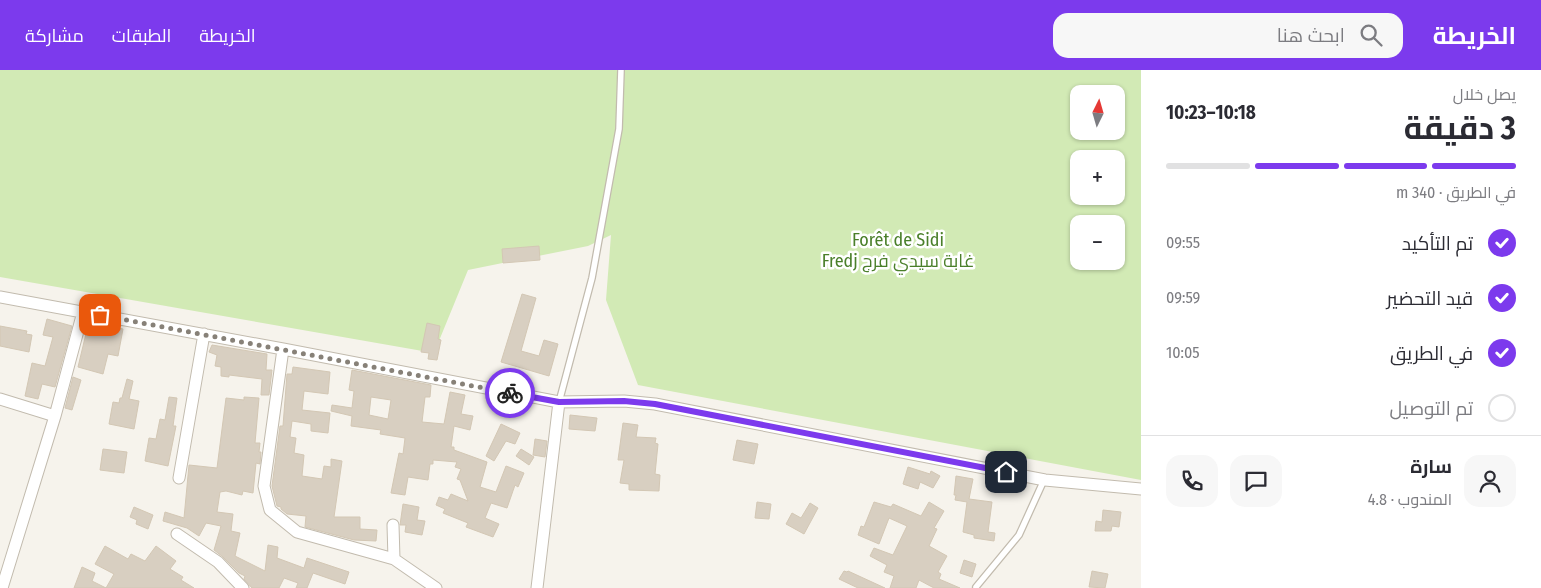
<!DOCTYPE html>
<html lang="ar">
<head>
<meta charset="utf-8">
<style>
  body { margin:0; font-family:"Fira Sans Condensed",Cairo,sans-serif; background:#f7f7f7; color:#2b2b33; direction:rtl; height:100vh; display:flex; flex-direction:column; font-size:19px; white-space:nowrap }
  * { box-sizing:border-box; margin:0 }
  p { font-size:16px; color:#7c7c81 }
  .icon { flex:none; width:28px; height:28px; fill:none; stroke:currentColor; stroke-width:2; stroke-linecap:round; stroke-linejoin:round }
  .map { position:relative; flex:1; overflow:hidden; direction:ltr }
  .drawer { display:flex; flex-direction:column; background:#fff; width:400px }
  .drawer>* { flex:none }
  .needle { width:32px; rotate:5deg }
  .fabs { position:absolute; left:1070px; top:15px; display:grid; gap:10px }
  .fabs a { display:grid; place-items:center; width:55px; height:55px; border-radius:10px; background:#fff; box-shadow:0 1px 4px #0004; font-size:25px }
  .pin { position:absolute; display:grid; place-items:center; width:42px; height:42px; color:#fff; margin:-21px; border-radius:10px; box-shadow:0 2px 8px #0006 }
  .courier { position:absolute; display:grid; place-items:center; width:50px; height:50px; margin:-25px; border:4px solid #7c3aed; border-radius:50%; background:#fff; color:#222; box-shadow:0 1px 6px #0007 }
  .headline em { font-style:normal; font-weight:700 }
  .headline div { display:flex; flex-direction:column-reverse }
  .headline { display:flex; align-items:center; justify-content:space-between; height:85px; padding:0 25px }
  h1 { font-size:32px; font-weight:700; line-height:38px }
  .bar { display:grid; grid-template-columns:repeat(4,1fr); gap:8px 5px; align-content:center; height:60px; padding:0 25px }
  .bar i { height:6px; border-radius:4px; background:#e1e1e2 }
  .bar .active { background:#7c3aed }
  .bar p { grid-column:span 4 }
  .line { display:flex; align-items:center; gap:12px; padding:0 25px; border-top:1px solid #e1e1e2 }
  .line div { flex:1 }
  .round { display:grid; place-items:center; flex:none; width:52px; height:52px; border-radius:15px; background:#f7f7f7 }
  ol { padding:0 25px; list-style:none }
  li { display:flex; align-items:center; gap:15px; height:55px }
  li p { margin-inline-start:auto }
  li .icon { padding:5px; border-radius:50%; background:#7c3aed; color:#fff; stroke-width:4 }
  li:last-child { color:#7c7c81 }
  li i { width:28px; height:28px; border:2px solid #e1e1e2; border-radius:50% }
  header { display:flex; align-items:center; gap:30px; box-sizing:border-box; height:70px; padding:0 25px; background:#7c3aed; color:#fff }
  header strong { font-size:24px }
  nav { display:flex; gap:28px; margin-inline-start:auto; font-size:18px }
  .search { width:350px; height:45px; background:#f7f7f7; display:flex; align-items:center; gap:12px; box-sizing:border-box; padding:0 18px; border-radius:15px; color:#7c7c81; font-size:19px }
  main { display:flex; flex:1; min-height:0 }
  .map>svg:first-child { display:block }
  .green { fill:#d2eab5; fill-rule:evenodd }
  .building { fill:#d8cfc1; stroke:#d3c7b4; fill-rule:evenodd }
  .lines { fill:none; stroke-linecap:round; stroke-linejoin:round }
  .service-casing { stroke:#c2bbae; stroke-width:8 }
  .minor-casing { stroke:#c2bbae; stroke-width:13 }
  .service { stroke:#fff; stroke-width:5.5 }
  .minor { stroke:#fff; stroke-width:11 }
  .done { stroke:#878178; stroke-width:5; stroke-dasharray:0 9 }
  .route { stroke:#7c3aed; stroke-width:6 }
  .labels { text-anchor:middle; stroke-width:5; stroke-linejoin:round; paint-order:stroke }
  .park-label { font-size:18px; fill:#4a7f2a; stroke:#fff }
</style>
</head>
<body>
<header>
<strong>الخريطة</strong>
<div class="search"><svg class="icon" aria-label="search" viewBox="0 0 24 24"><circle cx="10" cy="10" r="6"/><path d="M15 15l6 6"/></svg>ابحث هنا</div>
<nav><a>الخريطة</a><a>الطبقات</a><a>مشاركة</a></nav>
</header>
<main>
<section class="drawer">
<div class="headline"><div><h1>3 دقيقة</h1><p>يصل خلال</p></div><em>10:18–10:23</em></div>
<div class="bar"><i class="active"></i><i class="active"></i><i class="active"></i><i></i><p>في الطريق · 340 m</p></div>
<ol>
<li><svg class="icon" aria-label="check" viewBox="0 0 24 24"><path d="M5 12l5 5 9-10"/></svg>تم التأكيد<p>09:55</p></li>
<li><svg class="icon" aria-label="check" viewBox="0 0 24 24"><path d="M5 12l5 5 9-10"/></svg>قيد التحضير<p>09:59</p></li>
<li><svg class="icon" aria-label="check" viewBox="0 0 24 24"><path d="M5 12l5 5 9-10"/></svg>في الطريق<p>10:05</p></li>
<li><i></i>تم التوصيل</li>
</ol>
<div class="line" style="height:90px"><a class="round"><svg class="icon" aria-label="person" viewBox="0 0 24 24"><circle cx="12" cy="8" r="4"/><path d="M4 21q1-7 8-7t8 7"/></svg></a><div><b>سارة</b><p>المندوب · 4.8</p></div><a class="round"><svg class="icon" aria-label="chat" viewBox="0 0 24 24"><path d="M4 5h16v11H9l-5 4z"/></svg></a><a class="round"><svg class="icon" aria-label="phone" viewBox="0 0 24 24"><path d="M5 4h4l2 5-3 2q2 4 5 5l2-3 5 2v4C11 20 4 13 5 4z"/></svg></a></div>
</section>
<div class="map">
<svg width="1141" height="518" viewBox="0 0 1141 518">
  <rect width="100%" height="100%" fill="#f6f3ec"/>
  <path class="green" d="M0 0H1141V410L638 315 606 230 611 165 588 176 468 200 434 283 0 207ZM1079 24H1116V61H1079ZM1079 89H1116V126H1079ZM1079 154H1116V191H1079Z"/>
  <path class="building" d="M539 176 540 190 503 193 502 179Z
    M522 224 536 228 521 281 539 286 544 270 558 274 549 306 501 292Z
    M47 249 72 256 55 317 42 314 38 329 25 326 32 293 45 296 53 267 43 265Z
    M89 251 123 259 118 286 108 284 103 304 78 297Z
    M427 253 440 256 438 269 441 270 437 290 428 289 429 283 421 282Z
    M0 256 27 261 26 264 32 265 29 282 0 276Z
    M212 275 267 284 266 300H272L269 325H261L262 309 229 305V307L221 306V297L215 296 217 285 209 282Z
    M293 297 330 302 328 324 304 321 302 340 330 343 328 363 311 361V354L292 351 290 367 296 368 294 383 304 385 302 406 322 409 324 396 331 397V389L342 391 334 447H360V459L377 460 376 471 354 470 305 457 306 446 287 444 281 439V437L277 436 272 416 280 356H283L287 304H292Z
    M352 300 431 315 430 327H425L422 352 444 354 450 322 465 325 461 344 473 346 470 360 454 356 451 377H454V380L487 392 480 417 496 422 506 396 524 403 518 417 515 415 507 438 491 433 485 448 499 454 493 467 466 457 468 453 443 443 445 439 436 435 439 427 448 430 451 424 468 431 460 410 457 409 461 399 455 397 457 392 433 390V394H430L428 410 408 407 405 425 391 423 399 383 403 384 405 368 380 364 381 360 351 356 352 346 331 341 332 335 352 338 354 321 349 320ZM371 327 391 330 388 349 369 345Z
    M73 307 81 310 72 340 65 338Z
    M127 309 133 311 129 329 139 331 134 359 109 354 113 332 119 333 120 328H122Z
    M169 327 177 328 173 356H176L168 396 145 391 149 368 156 369 160 349 165 350Z
    M244 327 259 328 255 373H260L259 382H261L260 394 256 393 253 423 243 421 242 425 226 421 220 422 217 442 233 444 231 461 240 463 235 486 265 501 268 475 278 477 277 488 304 498 307 488 349 502 345 514 313 503 307 518H296L298 513 284 508 279 518H252L244 509 245 506 239 503 223 487 214 480 221 456 206 453 199 466 187 458 163 451 165 442 184 448 189 395 217 398 226 328 244 330Z
    M570 345 597 348 595 361 569 359Z
    M623 353 638 355 636 367 656 368 655 373 658 374 655 404 660 405 659 421 629 420V414L620 413 624 390H618Z
    M501 354 520 363 515 374 506 371 494 391 486 386Z
    M535 369 547 371 545 387 533 385Z
    M737 370 758 374 754 394 733 390Z
    M103 379 127 382 124 403 100 400Z
    M521 379 534 387 529 395 516 386Z
    M908 397 930 404 931 401 940 406 933 418 920 412 918 419 903 414Z
    M956 406 973 409 969 429 992 432 988 462 995 463 994 471 974 468V465L963 462 967 432 955 430 956 425H954Z
    M757 432 771 434 769 449 755 448Z
    M874 432 891 437 893 434 921 446 929 432 944 441 934 458 937 459 929 476 947 486 938 502 941 504 939 509 960 518H934L919 510 916 518H890L894 506 884 502 887 495 870 486 874 478 893 485 907 456 889 448 879 474 858 465 861 456 864 457Z
    M810 433 818 438 804 464 786 454 792 443 801 448Z
    M403 434 419 437 417 450 425 451 422 465 405 462 406 455H400Z
    M134 437 153 445 148 459 136 454 137 450 130 447Z
    M1103 440 1121 442 1119 457 1112 456 1111 461H1095L1096 451 1102 452Z
    M105 476 128 489 131 484 145 491 156 476 176 491 170 499 183 507 181 510 194 518H74L82 497 95 503 92 511 106 518 114 504 95 494Z
    M964 490 976 494 972 507 960 503Z
    M844 501 847 502 848 501 885 518H858L839 509Z
    M1092 501 1108 504 1105 518 1089 517Z"/>
  <g class="lines">
    <defs>
      <path id="service" d="M559 332 592 208 619 59 621 0
        M976 517 1019 465 1044 410"/>
      <path id="minor" d="M0 227 283 279 559 332 624 331 655 334 1045 410 1141 419
        M283 279 264 416 270 440 297 462 394 489
        M0 329 55 346
        M179 408 204 264
        M393 455 394 489 436 518
        M177 464 218 492 243 518
        M2 518 55 346 83 242
        M537 518 559 332"/>
    </defs>
    <use href="#service" class="service-casing"/>
    <use href="#minor" class="minor-casing"/>
    <use href="#service" class="service"/>
    <use href="#minor" class="minor"/>
  </g>
  <g class="lines">
    <path class="done" d="M100 245 510 323"/>
    <path class="route" d="M510 323 559 332 624 331 655 334 1006 402"/>
  </g>
  <g class="labels">
    <g class="park-label">
      <text x="898" y="176">Forêt de Sidi<tspan x="898" dy="21">Fredj غابة سيدي فرج</tspan></text>
    </g>
  </g>
</svg>
<div class="fabs">
<a><svg class="needle" viewBox="-14 -14 28 28"><path d="M0-13l5 13h-10z" fill="#e53935"/><path d="M0 13l5-13h-10z" fill="#7c7c81"/></svg></a>
<a>+</a>
<a>−</a>
</div>
<div class="pin" style="left:100px;top:245px;background:#ea580c"><svg class="icon" aria-label="bag" viewBox="0 0 24 24"><path d="M5 8h14l-1 12H6zM9 8a3 3 0 0 1 6 0"/></svg></div>
<div class="pin" style="left:1006px;top:402px;background:#1f2937"><svg class="icon" aria-label="home" viewBox="0 0 24 24"><path d="M3 11l9-7 9 7M6 9v11h12V9"/></svg></div>
<div class="courier" style="left:510px;top:323px"><svg class="icon" aria-label="bike" viewBox="0 0 24 24"><circle cx="6" cy="16" r="4"/><circle cx="18" cy="16" r="4"/><path d="M6 16l4-8h5l3 8M10 8l3 8H6M13 5h3"/></svg></div>
</div>
</main>
</body>
</html>
